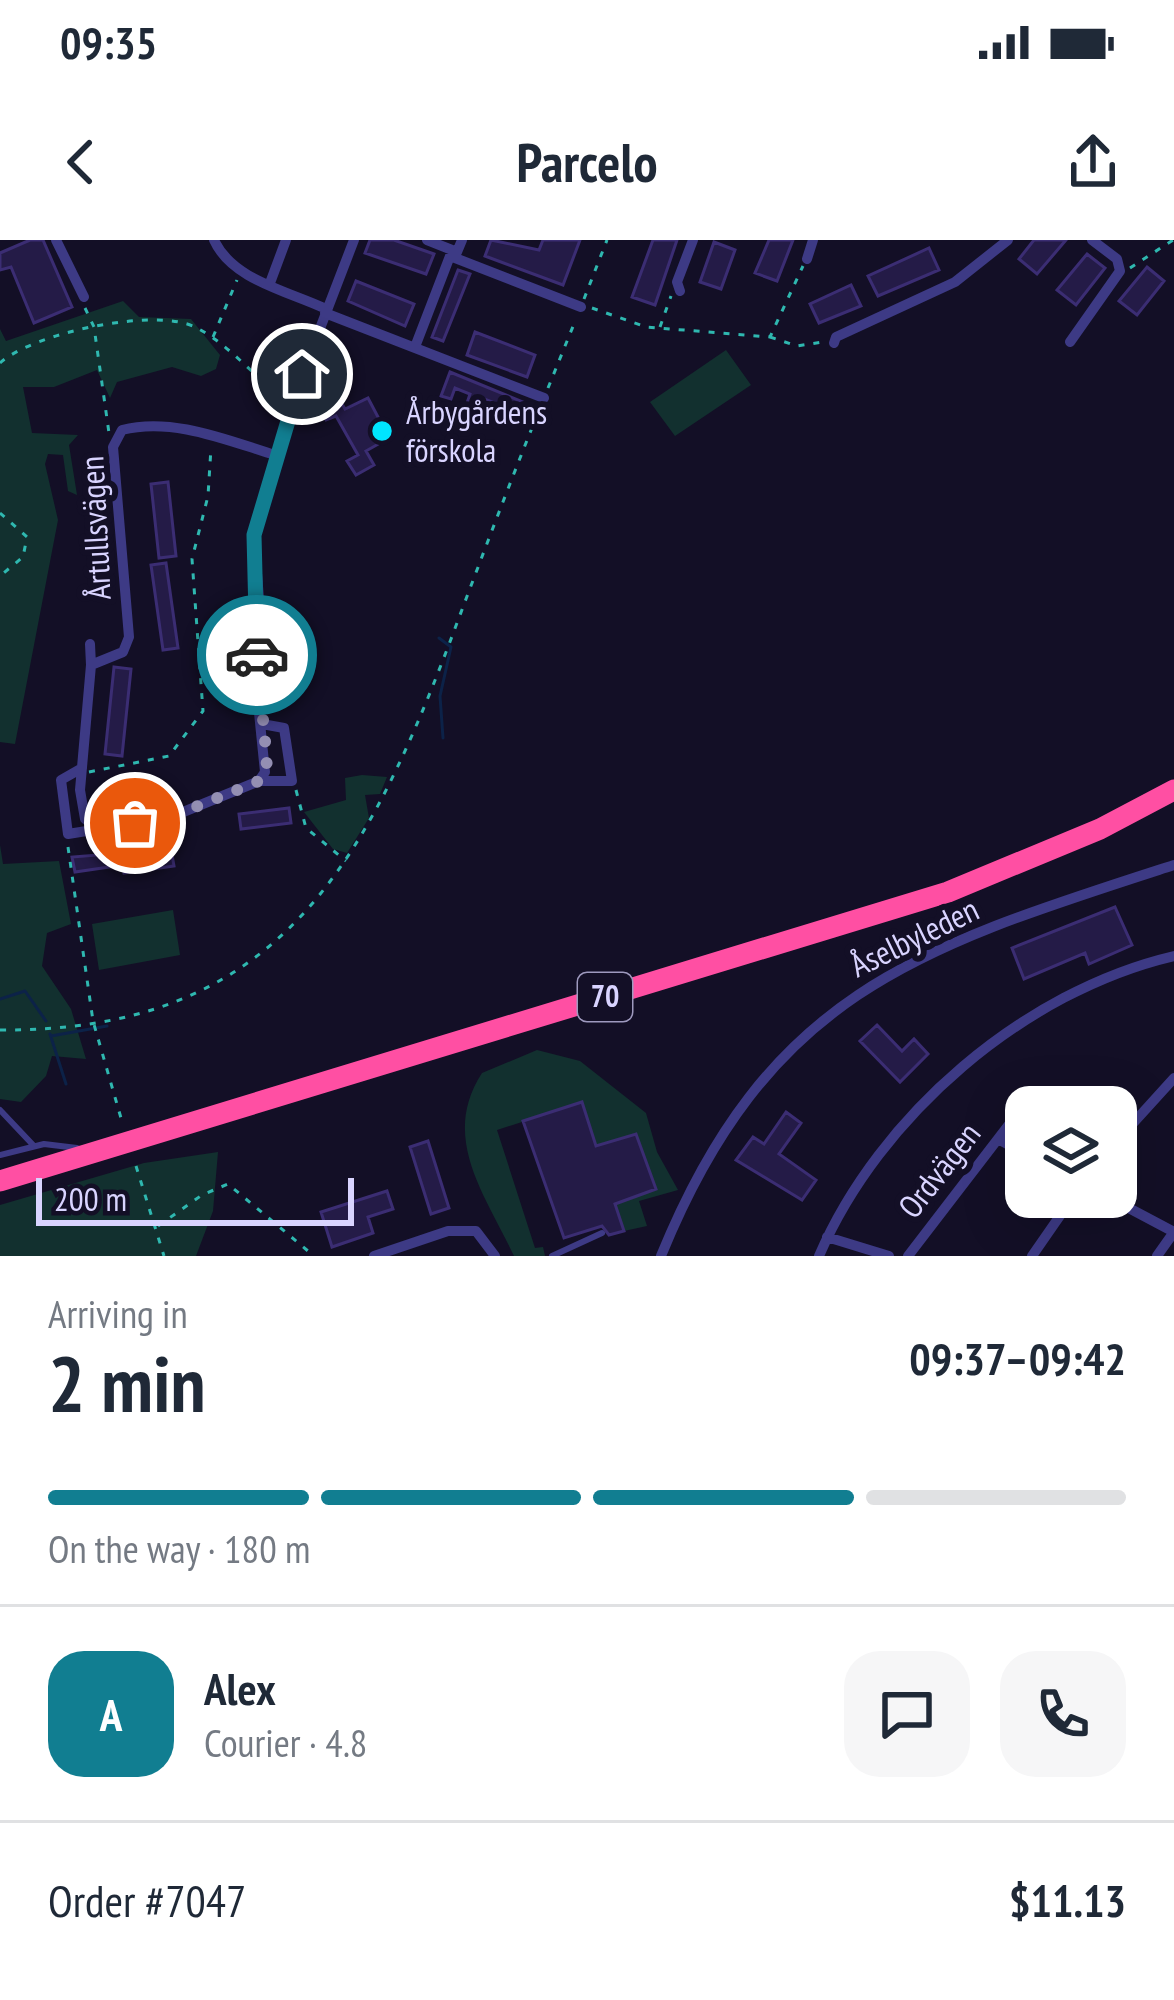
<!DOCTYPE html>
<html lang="en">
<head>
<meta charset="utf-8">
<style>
  body { margin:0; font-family:"PT Sans Narrow",sans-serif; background:#f6f6f7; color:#1f2937; height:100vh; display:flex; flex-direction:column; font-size:45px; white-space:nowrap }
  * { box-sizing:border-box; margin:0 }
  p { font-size:39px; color:#747a83 }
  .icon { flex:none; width:66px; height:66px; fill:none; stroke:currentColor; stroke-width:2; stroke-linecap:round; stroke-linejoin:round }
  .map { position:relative; height:1016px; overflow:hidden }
  .side { display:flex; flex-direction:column; background:#fff; flex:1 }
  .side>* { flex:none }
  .tools { position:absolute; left:1005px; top:846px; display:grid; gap:24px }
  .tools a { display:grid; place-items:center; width:132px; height:132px; border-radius:24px; background:#fff; box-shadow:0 12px 48px #0002; font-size:60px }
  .scale { position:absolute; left:36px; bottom:30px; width:318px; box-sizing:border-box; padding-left:12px; border:6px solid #d9d4ff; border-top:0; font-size:33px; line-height:42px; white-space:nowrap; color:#d9d4ff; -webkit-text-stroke:9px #130f26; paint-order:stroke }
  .pin { position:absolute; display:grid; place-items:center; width:102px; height:102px; color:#fff; margin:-51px; border:6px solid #fff; border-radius:50%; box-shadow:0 3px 12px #0007 }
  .courier { position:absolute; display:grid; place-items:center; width:120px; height:120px; margin:-60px; border:9px solid #117e91; border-radius:50%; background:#fff; color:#222; box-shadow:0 3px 15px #0007 }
  .overview em { font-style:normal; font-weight:800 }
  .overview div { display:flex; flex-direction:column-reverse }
  .overview { display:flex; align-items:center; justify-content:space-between; height:204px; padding:0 48px }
  h1 { font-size:78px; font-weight:800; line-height:90px }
  .bar { display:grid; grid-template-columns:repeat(4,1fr); gap:18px 12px; align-content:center; height:144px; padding:0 48px }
  .bar i { height:15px; border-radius:9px; background:#e0e1e3 }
  .bar .active { background:#117e91 }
  .bar p { grid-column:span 4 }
  .line { display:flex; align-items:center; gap:30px; padding:0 48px; border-top:3px solid #e0e1e3 }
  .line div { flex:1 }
  .round { display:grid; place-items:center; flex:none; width:126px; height:126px; border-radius:36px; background:#f6f6f7 }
  .status { display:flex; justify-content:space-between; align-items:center; height:84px; padding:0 60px; background:#fff; direction:ltr }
  .status svg { height:33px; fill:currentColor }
  header { display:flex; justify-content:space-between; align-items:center; height:156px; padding:0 48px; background:#fff; font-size:54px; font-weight:800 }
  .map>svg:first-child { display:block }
  .green { fill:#12302f }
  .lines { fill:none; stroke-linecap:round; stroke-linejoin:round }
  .stream { stroke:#0c2248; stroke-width:3 }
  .building { fill:#241b47; stroke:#3b2d73; stroke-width:3 }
  .path { stroke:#2fb8b0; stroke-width:3; stroke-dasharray:6 9; stroke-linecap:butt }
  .lane { stroke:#3d3a85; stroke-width:6 }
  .street { stroke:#3d3a85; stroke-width:10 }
  .highway { stroke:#ff4fa3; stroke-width:21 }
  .done { stroke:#948fb3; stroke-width:12; stroke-dasharray:0 21.6 }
  .route { stroke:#117e91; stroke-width:15 }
  .poi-dot { fill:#00e5ff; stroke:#130f26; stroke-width:4.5 }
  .labels { text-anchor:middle; stroke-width:12; stroke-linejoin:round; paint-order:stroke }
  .shield { fill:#130f26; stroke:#9e99be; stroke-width:3 }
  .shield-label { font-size:30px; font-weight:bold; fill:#d9d4ff }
  .poi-label { font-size:33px; fill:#d9d4ff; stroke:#130f26; text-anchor:start }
  .street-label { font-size:33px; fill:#d9d4ff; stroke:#130f26 }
</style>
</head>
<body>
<div class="status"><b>09:35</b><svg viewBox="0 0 49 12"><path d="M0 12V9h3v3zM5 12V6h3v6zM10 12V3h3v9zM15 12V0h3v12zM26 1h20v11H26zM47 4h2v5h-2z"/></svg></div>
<header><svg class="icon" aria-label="back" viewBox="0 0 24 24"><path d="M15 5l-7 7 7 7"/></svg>Parcelo<svg class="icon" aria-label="share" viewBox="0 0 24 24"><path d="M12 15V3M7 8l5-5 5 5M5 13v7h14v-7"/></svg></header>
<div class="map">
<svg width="1174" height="1016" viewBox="0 0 1174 1016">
  <rect width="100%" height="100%" fill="#130f26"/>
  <path class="green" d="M123 61 139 77 191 79 220 115 216 129 201 136 172 127 117 142 110 158 97 130 54 147H23L32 193 78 195 69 205 77 255 68 251 63 215 48 214 45 224 58 280 15 504 0 502V89L6 101Z
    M726 110 751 145 675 196 650 162Z
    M362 535 387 537 380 554 365 555 369 578 347 613 333 609 304 572 346 560 345 538Z
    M0 605 3 624 59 621 71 684 47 693 42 726 71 769 86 819 52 816 46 836 21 862 0 859Z
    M173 670 180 715 99 730 92 684Z
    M537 810 580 821 646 873 657 912 678 950 639 961 647 986 624 991 615 964 656 949 636 894 596 906 581 863 497 890 535 1008 543 1007 545 1016H514C485 954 440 898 482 833Z
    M218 912 213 971 196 1016H0V965L144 923Z"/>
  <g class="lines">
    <path class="stream" d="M439 398 451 407 440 456 443 498
      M0 759 25 751 46 781
      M50 794 66 844
      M51 796 107 786"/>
  </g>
  <path class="building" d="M30 0H43L72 67 34 83 11 27 0 30V13Z
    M370 0H394L434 14 426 34 365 13Z
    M491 0 539 10 543 0H580L563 45 485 16Z
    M653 0H677L655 65 632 57Z
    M769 0H793L777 41 755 33Z
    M1034 0H1066L1037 34 1019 19Z
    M714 2 735 10 721 49 700 42Z
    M929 8 939 30 878 56 868 36Z
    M1087 14 1105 28 1076 65 1057 50Z
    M1147 27 1164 41 1137 75 1119 61Z
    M458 30 470 34 443 101 432 97Z
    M356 41 414 64 405 86 348 61Z
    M851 45 861 66 819 83 810 64Z
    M475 92 535 115 527 137 467 115Z
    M450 132 523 162 519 172 503 166 497 179 490 176 495 163 479 157 474 169 466 166 470 154 455 148 451 159 441 156Z
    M338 157 345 169 368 158 389 198 366 211 374 225 356 235 347 221 358 215 336 176 326 180 318 167Z
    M168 242 176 316 159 318 151 244Z
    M166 323 178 408 163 410 151 325Z
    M114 427 131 429 122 516 105 514Z
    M289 568 291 583 241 589 239 574Z
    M171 609 174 626 124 633 123 625 75 632 72 617Z
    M1115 667 1132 705 1089 724 1085 713 1024 739 1012 708Z
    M877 785 902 811 914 799 928 814 900 842 860 801Z
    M582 862 596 906 636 894 656 949 615 964 624 991 609 995 602 986 564 998 523 881Z
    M786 872 801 883 779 914 816 940 802 960 736 920 753 897 764 904Z
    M428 901 449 968 431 974 410 907Z
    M387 951 393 969 368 977 373 993 332 1007 321 972Z"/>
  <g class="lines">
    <path class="path" d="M1130 28 1173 0
      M584 59 607 0
      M85 68 94 87 109 193
      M592 68 646 87 770 97 803 26
      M660 87 671 56
      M213 97 237 40
      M770 97 797 106 823 102
      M0 123C33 93 154 67 195 87 226 102 254 136 281 157
      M548 148 576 79
      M0 273 27 297 23 317 0 336
      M200 407 250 404
      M89 532 169 516 203 471 192 319 208 256 211 208
      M296 550 306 588 346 621
      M68 607 93 781 123 885
      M0 790C271 792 361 634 448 407 478 327 508 247 540 168
      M136 926 164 1016
      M158 986 202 955 228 944 314 1016"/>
    <path class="lane" d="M0 870 34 906
      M0 915 44 904 77 908
      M552 1016 602 993"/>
    <path class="street" d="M56 0 84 57
      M214 0C232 40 288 51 326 69
      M427 0 457 12 462 0
      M807 19 813 0
      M270 43 286 0
      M680 51 677 42 693 0
      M325 73 544 158
      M1070 102 1120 31 1117 19 1092 0
      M834 103 836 97 955 42 1008 0
      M415 107 450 16 581 67
      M275 215C226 200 172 177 122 190L113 207 129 397 123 412 91 425 80 550 85 579 99 589 171 577 259 541 265 532 256 443 260 372 254 295 291 164 354 0
      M90 404 91 425
      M82 528 61 540 68 594 99 589
      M259 541H292L284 488 262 484
      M998 899 1026 914
      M1116 902 1174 838
      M1108 957 1174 992
      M827 997 889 1016
      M374 1016 448 991H476L495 1016
      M661 1016C769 751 920 707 1174 625
      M819 1016C879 876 1024 751 1174 716
      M908 1016 1014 878
      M1032 1016 1073 957
      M1157 1016 1174 992"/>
    <path class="highway" d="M0 941 948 652 1100 589 1174 550"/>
  </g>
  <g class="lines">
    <path class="done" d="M135 583 171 577 259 541 267 522 257 415"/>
    <path class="route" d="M257 415 254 295 302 134"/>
  </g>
  <circle class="poi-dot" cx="382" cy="191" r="12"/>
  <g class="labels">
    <rect class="shield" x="578" y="733" width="54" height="48" rx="9"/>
    <g class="shield-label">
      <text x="605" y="767">70</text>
    </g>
    <g class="poi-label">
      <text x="406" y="184">Årbygårdens<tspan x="406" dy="38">förskola</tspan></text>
    </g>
    <g class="street-label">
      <text transform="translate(95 288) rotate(-93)" y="12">Årtullsvägen</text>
      <text transform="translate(914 697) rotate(-26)" y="12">Åselbyleden</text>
      <text transform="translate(939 930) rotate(-52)" y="12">Ordvägen</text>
    </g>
  </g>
</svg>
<div class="tools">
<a><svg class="icon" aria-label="layers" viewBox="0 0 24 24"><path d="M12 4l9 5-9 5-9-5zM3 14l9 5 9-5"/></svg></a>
</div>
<div class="scale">200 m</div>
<div class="pin" style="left:135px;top:583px;background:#ea580c"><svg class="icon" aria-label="bag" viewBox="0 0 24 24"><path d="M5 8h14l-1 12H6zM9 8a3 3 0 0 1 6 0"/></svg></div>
<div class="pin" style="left:302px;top:134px;background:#1f2937"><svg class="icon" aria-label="home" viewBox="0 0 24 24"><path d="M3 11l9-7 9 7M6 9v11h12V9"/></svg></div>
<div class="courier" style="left:257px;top:415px"><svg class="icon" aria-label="car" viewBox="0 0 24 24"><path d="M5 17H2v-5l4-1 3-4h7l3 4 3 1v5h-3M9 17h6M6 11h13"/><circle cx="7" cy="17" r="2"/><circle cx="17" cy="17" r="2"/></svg></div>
</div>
<section class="side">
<div class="overview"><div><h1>2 min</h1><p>Arriving in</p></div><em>09:37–09:42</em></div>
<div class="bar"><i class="active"></i><i class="active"></i><i class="active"></i><i></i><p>On the way · 180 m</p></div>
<div class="line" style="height:216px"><b class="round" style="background:#117e91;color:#fff">A</b><div><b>Alex</b><p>Courier · 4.8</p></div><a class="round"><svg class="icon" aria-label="chat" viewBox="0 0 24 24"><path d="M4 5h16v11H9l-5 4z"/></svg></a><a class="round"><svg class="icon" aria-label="phone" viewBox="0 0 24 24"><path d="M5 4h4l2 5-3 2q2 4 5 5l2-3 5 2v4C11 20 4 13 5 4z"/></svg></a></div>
<div class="line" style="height:156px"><div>Order #7047</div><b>$11.13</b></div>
</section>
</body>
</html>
